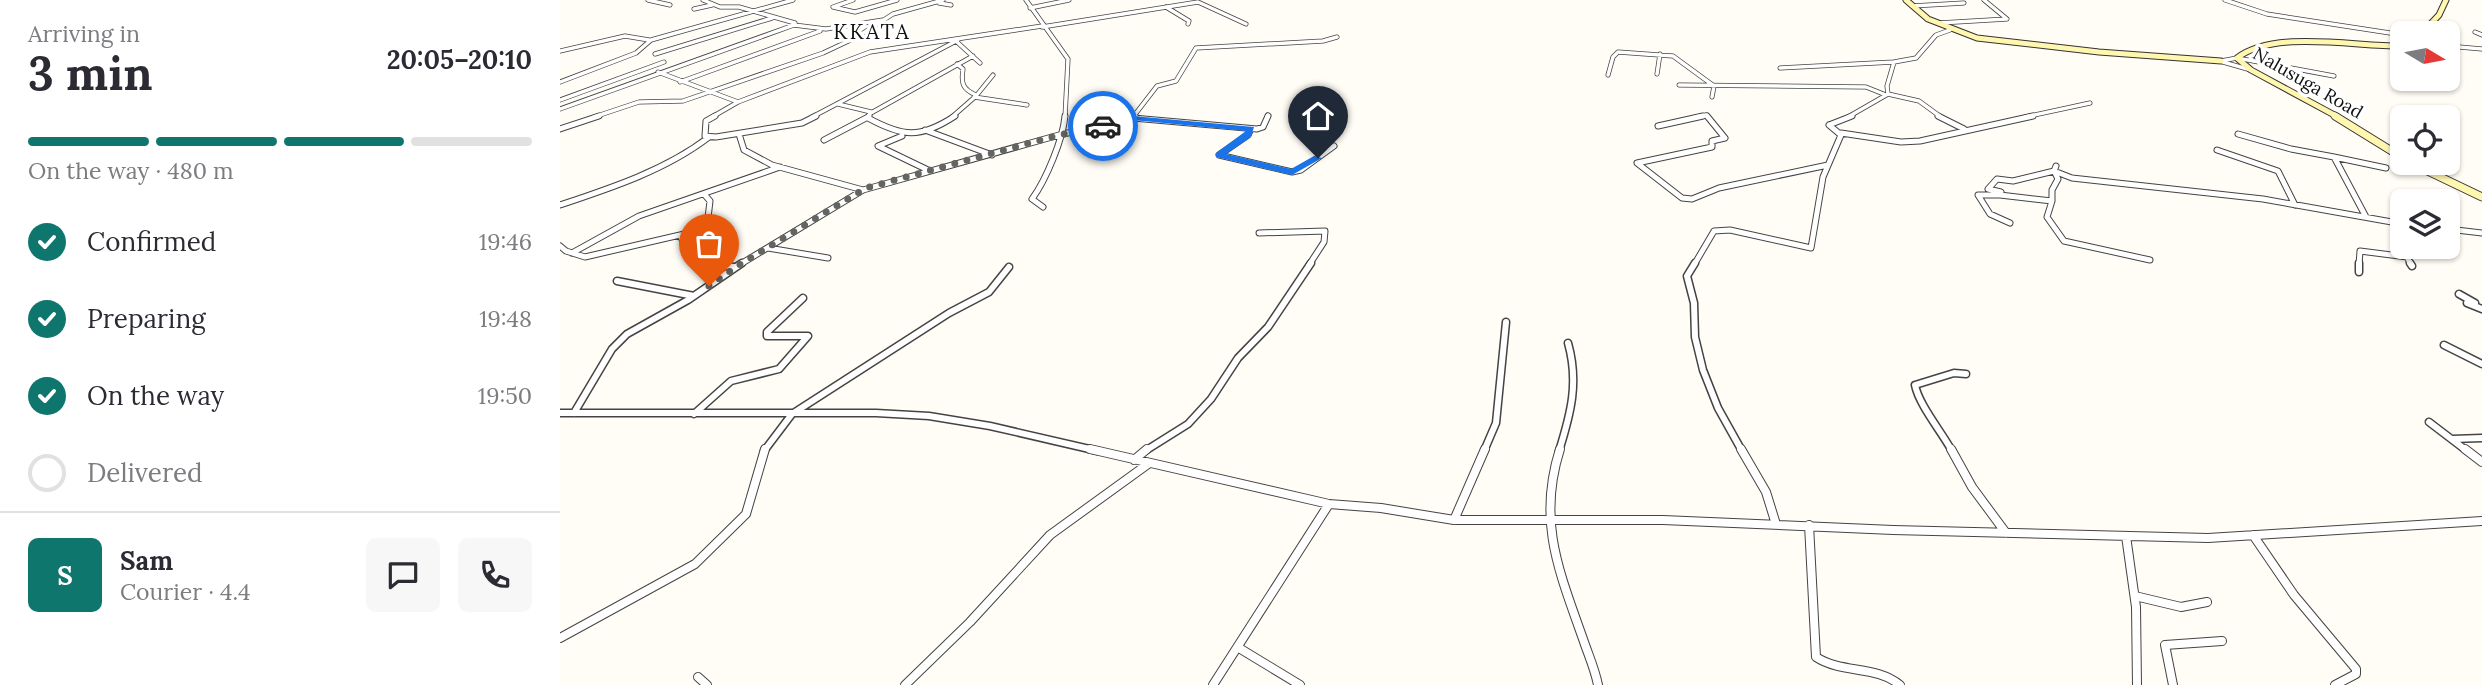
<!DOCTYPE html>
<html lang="en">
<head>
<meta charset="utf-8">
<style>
  body { margin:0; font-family:Lora,serif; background:#f7f7f7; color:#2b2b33; height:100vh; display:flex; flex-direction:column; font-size:26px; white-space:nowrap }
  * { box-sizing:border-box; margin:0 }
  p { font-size:23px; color:#7c7c81 }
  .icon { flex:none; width:38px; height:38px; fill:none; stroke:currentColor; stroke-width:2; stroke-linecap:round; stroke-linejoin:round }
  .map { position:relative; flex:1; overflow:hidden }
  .drawer { display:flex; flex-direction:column; background:#fff; width:560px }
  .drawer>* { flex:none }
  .needle { width:46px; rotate:100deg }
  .tools { position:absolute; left:1830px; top:21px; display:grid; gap:14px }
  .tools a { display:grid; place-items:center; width:70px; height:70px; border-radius:10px; background:#fff; box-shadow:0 2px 5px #0004; font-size:35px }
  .pin { position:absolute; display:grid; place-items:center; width:60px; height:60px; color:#fff; margin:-72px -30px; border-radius:50% 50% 50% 0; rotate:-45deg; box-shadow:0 0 7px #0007 }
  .pin .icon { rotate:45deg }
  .courier { position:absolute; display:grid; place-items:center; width:70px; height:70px; margin:-35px; border:5px solid #1a73e8; border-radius:50%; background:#fff; color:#222; box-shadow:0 2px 9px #0007 }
  .overview em { font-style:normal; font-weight:700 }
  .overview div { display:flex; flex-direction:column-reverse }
  .overview { display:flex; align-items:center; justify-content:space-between; height:119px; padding:0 28px }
  h1 { font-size:46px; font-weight:700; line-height:52px }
  .bar { display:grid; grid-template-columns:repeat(4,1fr); gap:10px 7px; align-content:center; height:84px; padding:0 28px }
  .bar i { height:9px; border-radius:5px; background:#e1e1e2 }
  .bar .active { background:#0f766e }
  .bar p { grid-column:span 4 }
  .line { display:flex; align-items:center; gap:18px; padding:0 28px; border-top:2px solid #e1e1e2 }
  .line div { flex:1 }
  .round { display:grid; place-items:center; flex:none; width:74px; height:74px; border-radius:10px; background:#f7f7f7 }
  ol { padding:0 28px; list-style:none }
  li { display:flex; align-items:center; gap:21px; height:77px }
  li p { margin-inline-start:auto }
  li .icon { padding:7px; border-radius:50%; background:#0f766e; color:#fff; stroke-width:4 }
  li:last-child { color:#7c7c81 }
  li i { width:38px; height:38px; border:4px solid #e1e1e2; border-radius:50% }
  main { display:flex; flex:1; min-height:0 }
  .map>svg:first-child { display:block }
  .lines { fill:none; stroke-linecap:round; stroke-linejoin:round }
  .street-far3-casing { stroke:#444; stroke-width:5 }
  .street-far2-casing { stroke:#444; stroke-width:7 }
  .street-far1-casing { stroke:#444; stroke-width:9 }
  .street-casing { stroke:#444; stroke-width:10 }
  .secondary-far1-casing { stroke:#333; stroke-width:7 }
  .secondary-casing { stroke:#333; stroke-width:9 }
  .street-far3 { stroke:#fff; stroke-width:3.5 }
  .street-far2 { stroke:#fff; stroke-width:5 }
  .street-far1 { stroke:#fff; stroke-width:6 }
  .street { stroke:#fff; stroke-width:8 }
  .secondary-far1 { stroke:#fff6b0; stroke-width:5 }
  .secondary { stroke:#fff6b0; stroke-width:7 }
  .route { fill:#1a73e8 }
  .done { stroke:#646461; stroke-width:7; stroke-dasharray:0 12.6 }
  .labels { text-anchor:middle; stroke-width:7; stroke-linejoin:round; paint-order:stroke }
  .far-street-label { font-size:18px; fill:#111; stroke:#fff }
  .far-quarter-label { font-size:21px; letter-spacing:2px; fill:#111; stroke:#fff }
</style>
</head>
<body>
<main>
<section class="drawer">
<div class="overview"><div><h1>3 min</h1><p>Arriving in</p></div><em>20:05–20:10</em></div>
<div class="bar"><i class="active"></i><i class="active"></i><i class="active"></i><i></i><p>On the way · 480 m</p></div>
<ol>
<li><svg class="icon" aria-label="check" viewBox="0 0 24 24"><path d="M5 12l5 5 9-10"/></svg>Confirmed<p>19:46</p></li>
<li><svg class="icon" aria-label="check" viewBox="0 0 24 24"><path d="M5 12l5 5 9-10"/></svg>Preparing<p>19:48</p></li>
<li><svg class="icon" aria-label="check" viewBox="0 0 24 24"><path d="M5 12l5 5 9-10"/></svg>On the way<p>19:50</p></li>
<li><i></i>Delivered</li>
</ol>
<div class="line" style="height:126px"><b class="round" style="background:#0f766e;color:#fff">S</b><div><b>Sam</b><p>Courier · 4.4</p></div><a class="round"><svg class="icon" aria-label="chat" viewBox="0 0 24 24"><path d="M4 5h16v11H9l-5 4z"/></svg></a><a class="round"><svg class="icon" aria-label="phone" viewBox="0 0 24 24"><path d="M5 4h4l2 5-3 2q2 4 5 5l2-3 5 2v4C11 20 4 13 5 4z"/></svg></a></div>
</section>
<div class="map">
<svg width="1922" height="685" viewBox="0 0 1922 685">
  <rect width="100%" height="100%" fill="#fffdf5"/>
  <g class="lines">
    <defs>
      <path id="street-far3" d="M88 0 110 5
        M143 0 160 7H179L235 23
        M293 0 273 7 295 12 337 0
        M466 0 508 59 505 117
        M1665 0 1707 14 1843 35
        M379 3 391 5
        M1352 6 1404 3
        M606 7 629 21 628 24
        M470 8 509 0
        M134 9 152 5
        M1379 23 1447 19 1424 0
        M482 27 638 2 686 24
        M1915 32 1922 35
        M397 42 420 63
        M1888 46 1922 49
        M0 51 65 36 89 40
        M95 54 212 18
        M1661 61 1677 58 1774 76
        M1663 62 1691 70
        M397 64 403 69C401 83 402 89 416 95
        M1220 68 1334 62
        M98 72 178 102 152 117
        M1097 74 1100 54
        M1048 75 1053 57 1058 52 1113 56 1154 86 1152 97
        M0 82 76 53 91 40 233 0
        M120 82 260 31
        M1119 85 1306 87 1326 95
        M1328 94 1359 101 1381 117
        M414 97 467 105
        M0 100 104 62
        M178 102 310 52 482 26
        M278 104 311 112 308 117
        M0 109 234 25 266 29 323 20
        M311 113 413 56
        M34 117 79 102 123 101 263 53 297 37 333 14 383 0
        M252 117 398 40
        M392 117 416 96 433 75
        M573 117 597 86 616 81 636 48 763 41 777 37
        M707 117 708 115
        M1135 117 1146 115 1148 117
        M1288 117 1328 94 1327 86 1334 62 1356 58 1376 35 1390 30
        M1465 117 1530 103"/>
      <path id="street-far2" d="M155 116 146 121 145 136 156 137 242 123 256 116
        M309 116 308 118C343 137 360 139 395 116
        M1147 116 1165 138 1152 141V147L1077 163 1122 198 1132 199 1159 188 1268 165
        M1378 116 1404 129
        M573 118 575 116
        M1269 125 1292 116
        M1098 126 1143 116
        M0 129 39 116
        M691 129 688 135 659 155 732 172 741 170 774 146
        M365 130 432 155
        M1281 133 1341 142 1360 141 1473 116
        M179 134 184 150 212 165 303 190
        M1678 134 1731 149 1774 157
        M342 136 318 146 370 171
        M264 140 308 117
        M1657 150 1718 171 1735 205
        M1496 166 1494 171 1512 178 1703 199 1843 224
        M1494 171 1498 179 1492 190V201L1440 195 1441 192 1428 189 1437 179 1453 181Z
        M1440 195H1418L1430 214 1450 223
        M1492 201 1487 217 1504 241 1590 260
        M0 205C51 188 106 170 149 137
        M483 207 472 199C486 180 503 139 505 116
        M1806 217 1774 157 1826 168
        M1888 229 1922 233
        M699 233 765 231 764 242 749 265
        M120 235 147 226 150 201 144 194
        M0 246 6 251 25 257 120 235 132 262 155 265
        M1849 247 1847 257 1851 265
        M208 248 268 258
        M12 253 79 216 220 167
        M179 265 303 190 499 135 573 118 697 129 703 127 708 116
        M1134 265 1154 231 1170 230 1251 248 1263 177 1281 135 1269 125
        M1799 265 1800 251 1847 257"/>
      <path id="street-far1" d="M140 263 174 267
        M1135 263 1127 276 1134 303 1135 337 1143 370 1158 408 1182 451
        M1850 263 1852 266
        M1799 272V263
        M57 281 134 296
        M1899 294 1915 303H1907L1922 309
        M1884 345 1922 364
        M0 413H316L369 416 430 426 538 451
        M14 413 52 349 67 334 128 300 182 263
        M134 414 171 381 219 369 248 336H207V332L243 298
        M1869 422 1907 451
        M1892 439 1922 438
        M204 451 232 414 389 313 429 292 449 267
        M585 451 628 424 651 399 678 358 708 327 751 263
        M924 451 936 423 946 322
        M999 451C1011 413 1019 382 1008 343
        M1392 451C1381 431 1359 405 1355 385L1394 373 1406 374"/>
      <path id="street" d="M530 449 769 504 821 508 894 520H1103L1333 530 1648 538 1922 521
        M1000 449C977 521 999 571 1023 639 1028 654 1035 669 1038 685
        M1181 449 1206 492 1215 521
        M1391 449 1412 487 1446 533
        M1905 449 1922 462
        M574 460 587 449
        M894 520 925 449
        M1249 525 1256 657C1282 674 1316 665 1340 685
        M1693 535 1734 595 1796 669V674L1775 685
        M1566 536 1576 607 1577 685
        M1575 596 1621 607 1647 602
        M0 638 135 564 186 514 205 449
        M679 648 740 685
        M138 677 147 685
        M345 685 410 622 490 535 588 464
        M653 685 769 504
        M1613 685 1605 645 1662 641"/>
      <path id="secondary-far1" d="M1346 0 1368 19 1417 38 1539 52 1661 61
        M1862 33 1879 15 1886 0
        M1778 117 1691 70 1677 58C1715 29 1796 47 1843 46"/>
      <path id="secondary" d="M1775 116 1843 158
        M1851 163 1922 197"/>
    </defs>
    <use href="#street-far3" class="street-far3-casing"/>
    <use href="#street-far2" class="street-far2-casing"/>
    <use href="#street-far1" class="street-far1-casing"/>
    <use href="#street" class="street-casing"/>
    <use href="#secondary-far1" class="secondary-far1-casing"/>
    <use href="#secondary" class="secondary-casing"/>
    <use href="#street-far3" class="street-far3"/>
    <use href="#street-far2" class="street-far2"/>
    <use href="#street-far1" class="street-far1"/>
    <use href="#street" class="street"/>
    <use href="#secondary-far1" class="secondary-far1"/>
    <use href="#secondary" class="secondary"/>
  </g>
  <path class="route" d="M573 116 694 127 691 137 666 154 731 169 754 156 762 158 732 175 656 157V153L686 131 573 120 543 128 539 126Z"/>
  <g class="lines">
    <path class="done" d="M149 286 182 263 306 188 499 135 543 126"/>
  </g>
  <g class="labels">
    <g class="far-street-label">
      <text transform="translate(1748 83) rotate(30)" y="6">Nalusuga Road</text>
    </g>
    <g class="far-quarter-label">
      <text x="312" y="39">KKATA</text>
    </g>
  </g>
</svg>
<div class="tools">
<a><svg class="needle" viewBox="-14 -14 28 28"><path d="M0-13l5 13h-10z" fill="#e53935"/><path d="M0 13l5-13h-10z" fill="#7c7c81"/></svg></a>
<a><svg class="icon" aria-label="locate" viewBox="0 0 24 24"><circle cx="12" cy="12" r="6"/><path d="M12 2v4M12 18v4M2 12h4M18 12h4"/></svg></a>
<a><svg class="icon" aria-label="layers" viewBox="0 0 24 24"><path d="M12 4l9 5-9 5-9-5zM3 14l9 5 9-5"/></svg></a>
</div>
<div class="pin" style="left:149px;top:286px;background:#ea580c"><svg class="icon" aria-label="bag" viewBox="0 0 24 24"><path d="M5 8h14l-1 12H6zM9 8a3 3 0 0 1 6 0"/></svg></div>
<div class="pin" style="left:758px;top:158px;background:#1f2937"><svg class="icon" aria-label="home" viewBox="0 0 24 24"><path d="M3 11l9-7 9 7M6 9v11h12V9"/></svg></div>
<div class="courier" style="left:543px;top:126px"><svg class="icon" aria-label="car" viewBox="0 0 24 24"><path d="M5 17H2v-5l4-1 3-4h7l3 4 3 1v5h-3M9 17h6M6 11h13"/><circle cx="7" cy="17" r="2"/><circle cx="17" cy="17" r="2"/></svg></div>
</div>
</main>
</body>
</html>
